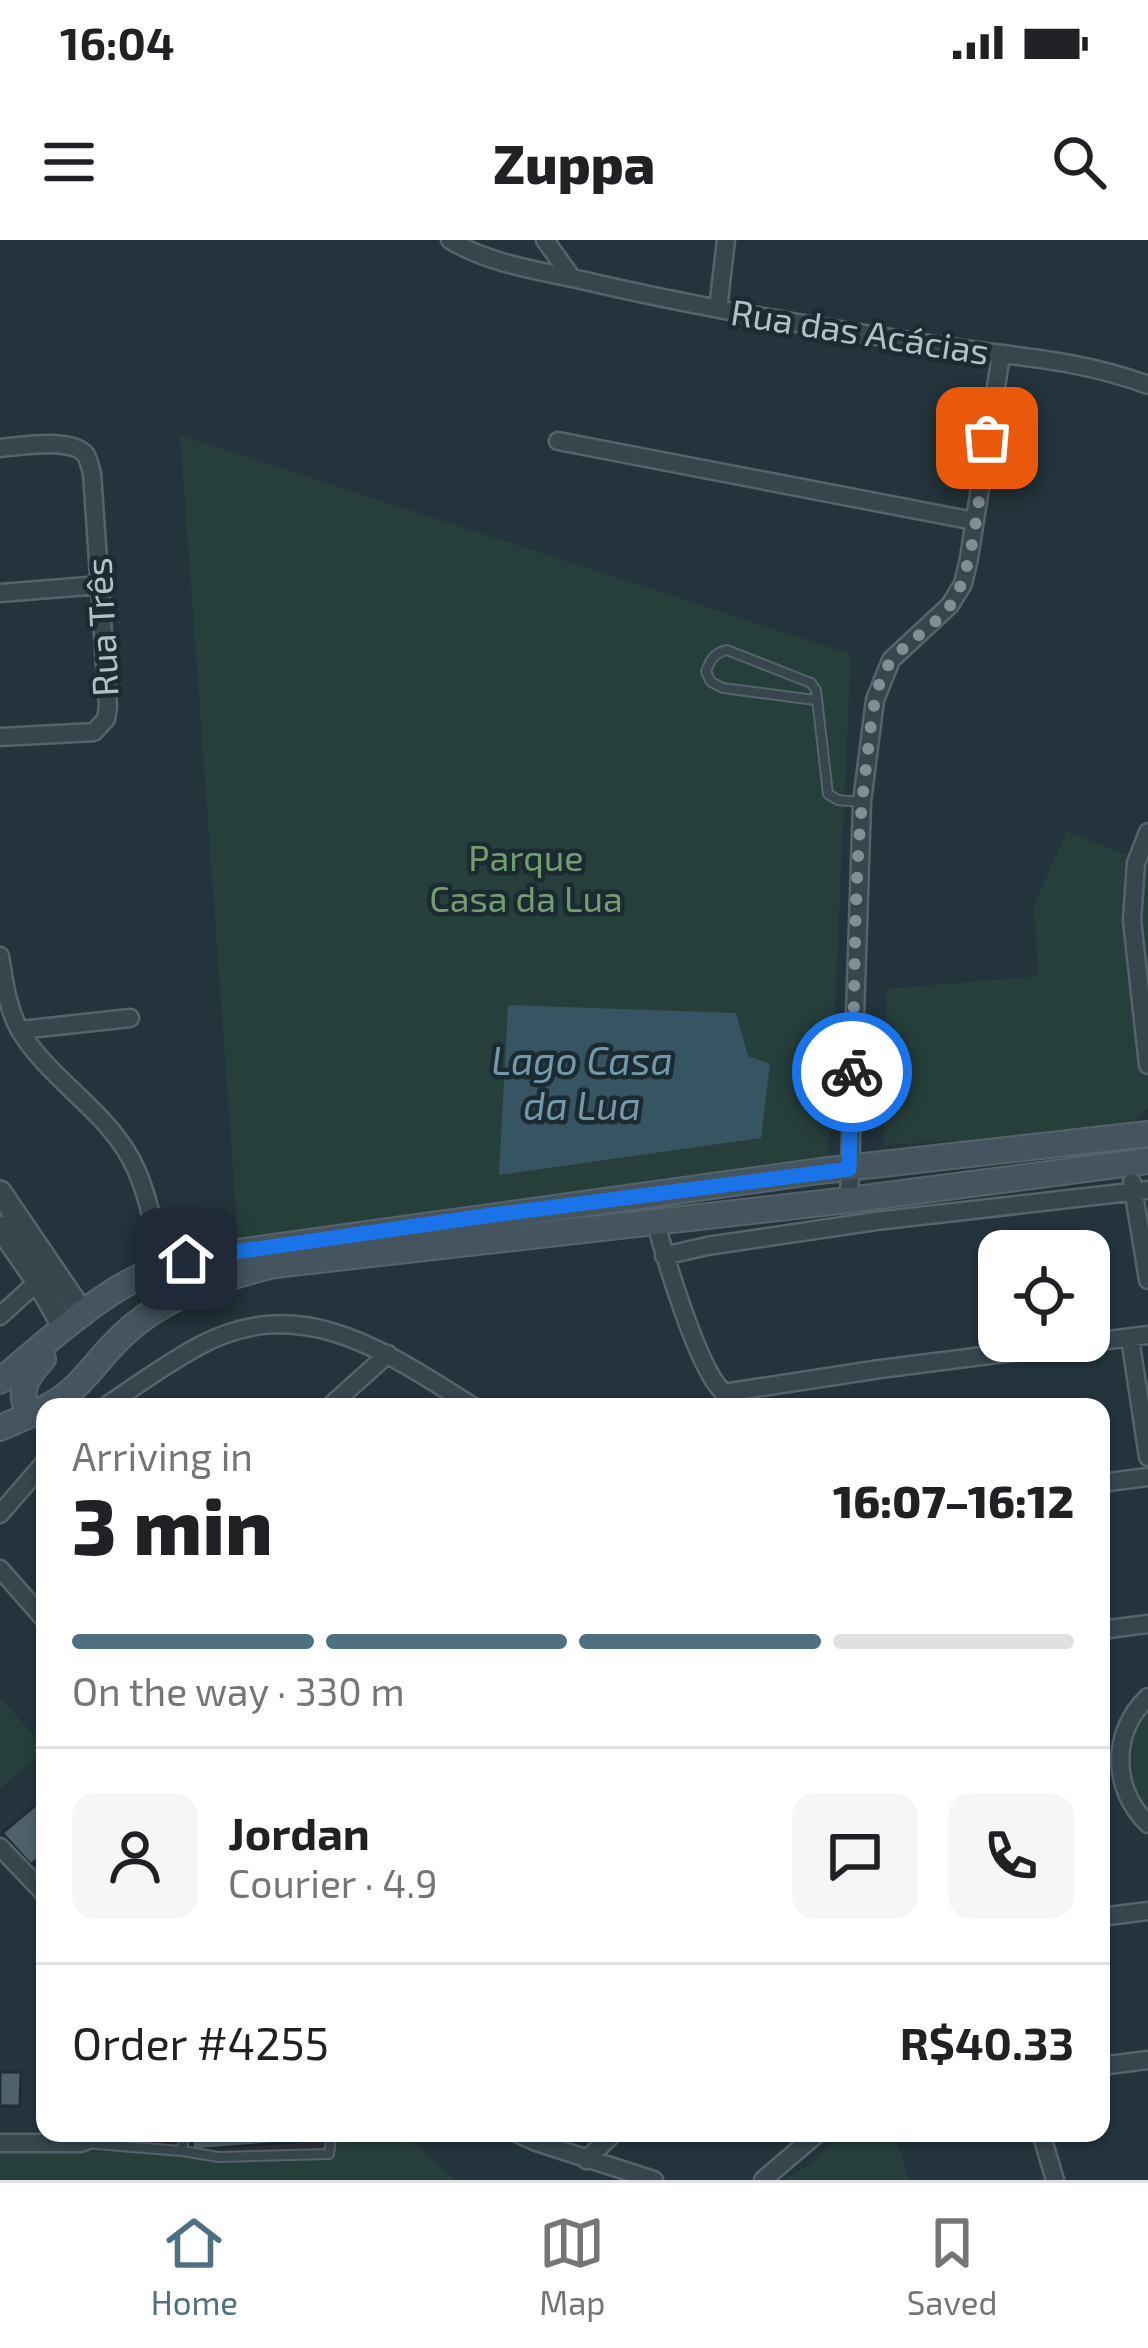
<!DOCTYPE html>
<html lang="en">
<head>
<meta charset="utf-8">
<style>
  body { margin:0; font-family:"Exo 2",sans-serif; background:#f6f6f6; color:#202124; height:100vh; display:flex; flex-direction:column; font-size:45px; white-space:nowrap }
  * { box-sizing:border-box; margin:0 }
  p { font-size:39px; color:#757577 }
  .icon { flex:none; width:66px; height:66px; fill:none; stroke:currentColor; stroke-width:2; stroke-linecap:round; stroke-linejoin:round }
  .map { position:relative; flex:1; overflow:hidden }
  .side { position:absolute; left:36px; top:1158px; width:1074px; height:744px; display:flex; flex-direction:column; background:#fff; border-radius:24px; box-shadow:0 3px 9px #0004 }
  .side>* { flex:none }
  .fabs { position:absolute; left:978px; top:990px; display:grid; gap:24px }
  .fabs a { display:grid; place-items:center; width:132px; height:132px; border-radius:24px; background:#fff; box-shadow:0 3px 9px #0004; font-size:60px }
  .pin { position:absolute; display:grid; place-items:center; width:102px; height:102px; color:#fff; margin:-51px; border-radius:24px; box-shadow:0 6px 18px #0006 }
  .courier { position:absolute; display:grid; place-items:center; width:120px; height:120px; margin:-60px; border:9px solid #1a73e8; border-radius:50%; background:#fff; color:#222; box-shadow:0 3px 15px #0007 }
  .head em { font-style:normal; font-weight:800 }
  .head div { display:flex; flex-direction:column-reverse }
  .head { display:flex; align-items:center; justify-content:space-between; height:204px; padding:0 36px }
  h1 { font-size:78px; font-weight:800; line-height:90px }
  .bar { display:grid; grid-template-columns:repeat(4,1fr); gap:18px 12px; align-content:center; height:144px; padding:0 36px }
  .bar i { height:15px; border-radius:9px; background:#e0e0e0 }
  .bar .on { background:#4f6f82 }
  .bar p { grid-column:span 4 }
  .line { display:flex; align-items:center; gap:30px; padding:0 36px; border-top:3px solid #e0e0e0 }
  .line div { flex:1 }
  .round { display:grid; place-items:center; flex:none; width:126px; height:126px; border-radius:24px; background:#f6f6f6 }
  .status { display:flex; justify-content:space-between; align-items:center; height:84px; padding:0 60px; background:#fff; direction:ltr }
  .status svg { height:33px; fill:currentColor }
  header { display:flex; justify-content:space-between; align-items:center; height:156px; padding:0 36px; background:#fff; font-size:54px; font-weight:800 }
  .dock { display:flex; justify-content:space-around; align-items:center; height:168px; border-top:3px solid #e0e0e0; background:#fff; font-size:33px; color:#757577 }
  .dock a { display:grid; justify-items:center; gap:6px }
  .dock .on { color:#4f6f82 }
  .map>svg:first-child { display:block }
  .medical { fill:#2f303d }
  .green { fill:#263f3a }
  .water { fill:#375462 }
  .building { fill:#4e6169; stroke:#1e2c33; stroke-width:3 }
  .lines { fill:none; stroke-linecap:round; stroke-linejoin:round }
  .service-casing { stroke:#55636a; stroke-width:12 }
  .minor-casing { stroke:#55636a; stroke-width:21 }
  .tertiary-casing { stroke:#55636a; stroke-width:26 }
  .secondary-casing { stroke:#55636a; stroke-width:28 }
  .service { stroke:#37454c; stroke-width:8 }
  .minor { stroke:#37454c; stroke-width:16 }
  .tertiary { stroke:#37454c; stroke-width:21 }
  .secondary { stroke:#45555f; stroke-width:24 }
  .done { stroke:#808f96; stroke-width:12; stroke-dasharray:0 21.6 }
  .route { stroke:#1a73e8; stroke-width:15 }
  .labels { text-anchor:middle; stroke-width:9; stroke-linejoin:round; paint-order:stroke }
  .street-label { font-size:36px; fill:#b2c0c7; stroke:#1c2a31 }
  .park-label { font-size:36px; fill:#729d71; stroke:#1c2a31 }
  .water-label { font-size:39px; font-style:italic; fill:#7398aa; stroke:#1c2a31 }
</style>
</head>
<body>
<div class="status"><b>16:04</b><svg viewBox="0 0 49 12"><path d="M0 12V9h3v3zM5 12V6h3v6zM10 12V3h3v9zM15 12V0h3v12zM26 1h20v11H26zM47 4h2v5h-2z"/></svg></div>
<header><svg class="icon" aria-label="menu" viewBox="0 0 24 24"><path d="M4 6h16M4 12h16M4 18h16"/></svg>Zuppa<svg class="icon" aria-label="search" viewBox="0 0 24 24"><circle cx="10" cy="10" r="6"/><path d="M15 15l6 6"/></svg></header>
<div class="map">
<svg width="1148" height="1940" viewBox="0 0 1148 1940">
  <rect width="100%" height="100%" fill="#23343c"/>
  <path class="medical" d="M132 1893H325L324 1913 253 1914 128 1913Z"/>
  <path class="green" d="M180 195 851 414 828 918 238 999Z
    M1067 591 1148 624V865L1126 893 884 905 886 749 1038 736 1034 665Z
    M2 1459 45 1509 0 1549V1460Z
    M1148 1467V1575C1118 1540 1124 1502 1148 1467Z
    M325 1893H403L455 1940H0V1910L253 1914 324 1913Z
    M840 1893H894L909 1940H783L815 1921Z"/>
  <path class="water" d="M508 765 736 773 748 816 770 824 761 898 499 935Z"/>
  <path class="building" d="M45 1557V1613L31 1625 2 1593Z
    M0 1832H21L20 1866H0Z
    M192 1893H305V1901L192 1910Z"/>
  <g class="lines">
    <defs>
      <path id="service" d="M815 460 723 448 711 442 706 432C710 420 714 413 727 410L811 443 816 450 828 554 838 560 859 562
        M95 1904 182 1911 219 1917 329 1914 332 1893
        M182 1911 185 1893"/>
      <path id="minor" d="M450 0C491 25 543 31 590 42 706 69 824 88 942 106 1014 117 1079 119 1148 145
        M545 0 572 38
        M718 69 726 0
        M558 201 974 281
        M0 208C20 206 72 197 86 215 88 218 91 230 92 233L108 467 106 479 94 492 0 497
        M0 353 100 345
        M1148 592 1136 623 1132 680 1148 825
        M0 716C4 741 7 766 19 789 46 835 96 864 125 909 147 942 153 987 163 1025
        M20 790 130 778
        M1132 942 1148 1040
        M849 960 862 562 875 460 891 420 950 365 963 344 969 318 1001 115
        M655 980C665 1017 697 1126 722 1151 728 1157 738 1162 746 1167
        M664 1016 707 1006 876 981 1148 950
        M0 1076 44 1036
        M1130 1098 1148 1217
        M723 1153 880 1129 1148 1095
        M105 1167C135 1146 166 1124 199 1106 302 1050 387 1113 474 1167
        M329 1167 388 1114
        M1101 1243 1148 1237
        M0 1274 45 1222
        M0 1329 45 1380
        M1101 1390 1148 1384
        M1148 1457C1111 1492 1111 1548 1148 1584
        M0 1607 45 1654
        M1101 1677 1148 1671
        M1101 1826 1148 1820
        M516 1893 536 1902 654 1940
        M1041 1893 1055 1940
        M0 1903H81L106 1893
        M586 1920 614 1893
        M763 1940 818 1893"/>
      <path id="tertiary" d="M0 952 83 1074
        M0 987 38 1042 64 1087"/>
      <path id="secondary" d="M0 1141C57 1094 113 1038 186 1019L820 931 1148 894
        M47 1167C82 1149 94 1122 122 1096 163 1056 220 1038 275 1025L849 960 1148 921
        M30 1175C16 1152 27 1136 43 1119
        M0 1188 42 1170"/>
    </defs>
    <use href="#service" class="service-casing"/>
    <use href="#minor" class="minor-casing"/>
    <use href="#tertiary" class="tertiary-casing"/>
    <use href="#secondary" class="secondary-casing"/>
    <use href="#service" class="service"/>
    <use href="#minor" class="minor"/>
    <use href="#tertiary" class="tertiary"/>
    <use href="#secondary" class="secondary"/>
  </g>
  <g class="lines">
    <path class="done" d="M852 832C856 728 853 623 867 520 870 493 872 465 881 439 893 407 929 393 949 367 975 334 980 242 987 198"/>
    <path class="route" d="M186 1019 492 975 849 929 852 832"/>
  </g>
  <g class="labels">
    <g class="street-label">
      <text transform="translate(860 92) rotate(9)" y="13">Rua das Acácias</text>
      <text transform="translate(102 387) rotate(-93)" y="13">Rua Três</text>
    </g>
    <g class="park-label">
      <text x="526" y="631">Parque<tspan x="526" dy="41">Casa da Lua</tspan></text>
    </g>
    <g class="water-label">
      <text x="582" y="835">Lago Casa<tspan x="582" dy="45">da Lua</tspan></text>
    </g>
  </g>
</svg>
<div class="fabs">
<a><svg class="icon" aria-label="locate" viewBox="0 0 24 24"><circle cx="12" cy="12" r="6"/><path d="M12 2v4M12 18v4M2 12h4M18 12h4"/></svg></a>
</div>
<div class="pin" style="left:987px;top:198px;background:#ea580c"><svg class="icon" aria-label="bag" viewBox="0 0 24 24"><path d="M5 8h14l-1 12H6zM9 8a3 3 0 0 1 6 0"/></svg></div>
<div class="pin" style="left:186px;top:1019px;background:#1f2937"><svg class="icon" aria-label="home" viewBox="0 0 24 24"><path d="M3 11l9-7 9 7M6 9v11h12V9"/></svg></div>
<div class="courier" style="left:852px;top:832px"><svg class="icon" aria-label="bike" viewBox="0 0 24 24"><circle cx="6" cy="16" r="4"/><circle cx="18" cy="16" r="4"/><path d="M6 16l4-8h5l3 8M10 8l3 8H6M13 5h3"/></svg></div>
<section class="side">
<div class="head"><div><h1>3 min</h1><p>Arriving in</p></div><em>16:07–16:12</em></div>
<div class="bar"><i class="on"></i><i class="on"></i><i class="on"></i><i></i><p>On the way · 330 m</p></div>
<div class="line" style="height:216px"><a class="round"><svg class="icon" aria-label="person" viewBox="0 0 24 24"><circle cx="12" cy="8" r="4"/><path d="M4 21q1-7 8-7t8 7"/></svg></a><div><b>Jordan</b><p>Courier · 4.9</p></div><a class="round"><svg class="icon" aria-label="chat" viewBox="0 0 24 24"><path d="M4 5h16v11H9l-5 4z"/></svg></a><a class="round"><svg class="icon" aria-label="phone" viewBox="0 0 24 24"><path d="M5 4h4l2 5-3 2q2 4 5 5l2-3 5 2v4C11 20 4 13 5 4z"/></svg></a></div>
<div class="line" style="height:156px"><div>Order #4255</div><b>R$40.33</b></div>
</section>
</div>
<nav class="dock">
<a class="on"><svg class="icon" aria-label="home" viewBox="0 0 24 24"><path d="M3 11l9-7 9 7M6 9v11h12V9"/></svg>Home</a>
<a><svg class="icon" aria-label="map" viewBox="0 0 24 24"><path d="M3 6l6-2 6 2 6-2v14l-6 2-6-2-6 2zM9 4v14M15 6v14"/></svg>Map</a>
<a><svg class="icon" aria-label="saved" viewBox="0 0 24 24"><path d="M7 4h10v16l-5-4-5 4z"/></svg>Saved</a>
</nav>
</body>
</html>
